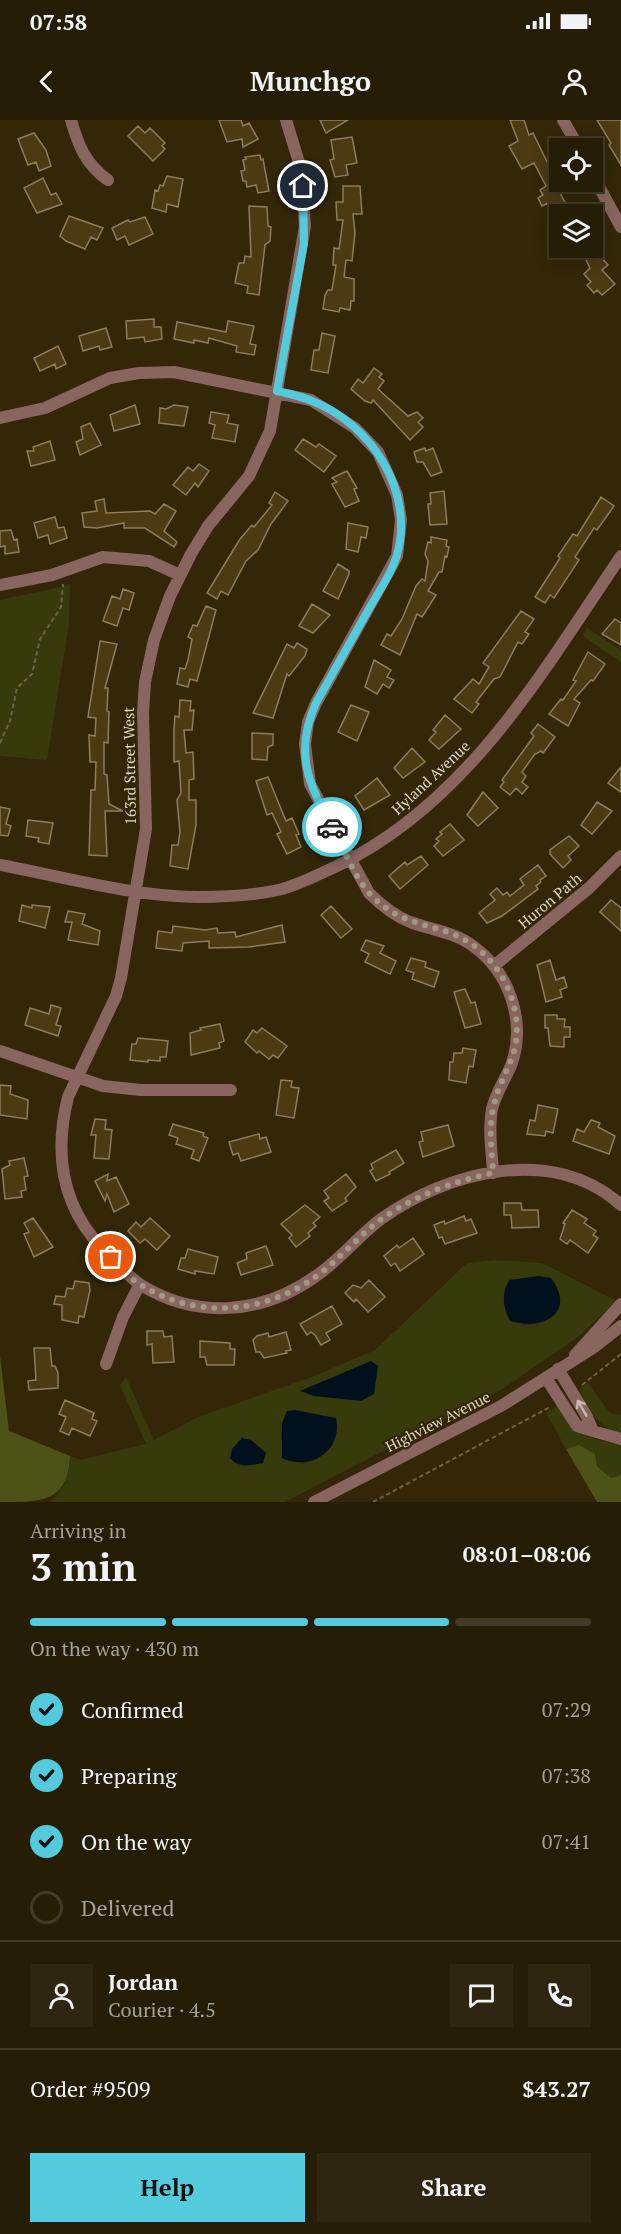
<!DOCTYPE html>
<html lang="en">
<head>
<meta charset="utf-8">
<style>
  body { margin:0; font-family:"PT Serif",serif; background:#2e2610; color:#f1f3f6; height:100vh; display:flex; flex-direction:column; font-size:22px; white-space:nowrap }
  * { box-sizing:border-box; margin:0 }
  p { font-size:20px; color:#a4a29b }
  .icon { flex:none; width:33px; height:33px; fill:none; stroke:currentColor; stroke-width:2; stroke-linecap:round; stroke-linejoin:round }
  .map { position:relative; height:1382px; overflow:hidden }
  .side { display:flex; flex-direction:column; background:#261d06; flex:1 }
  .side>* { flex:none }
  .buttons { position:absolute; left:549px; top:18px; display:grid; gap:12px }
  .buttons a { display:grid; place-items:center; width:54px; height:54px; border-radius:0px; background:#261d06; box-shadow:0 3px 15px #0003,0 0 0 2px #423b28; font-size:30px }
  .pin { position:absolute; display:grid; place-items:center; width:51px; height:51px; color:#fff; margin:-26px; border:3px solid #fff; border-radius:50%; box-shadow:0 2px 6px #0007 }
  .courier { position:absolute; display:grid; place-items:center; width:60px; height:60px; margin:-30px; border:4px solid #53cbdc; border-radius:50%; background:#fff; color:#222; box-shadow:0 2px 8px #0007 }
  .head em { font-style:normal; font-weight:600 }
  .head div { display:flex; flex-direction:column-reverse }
  .head { display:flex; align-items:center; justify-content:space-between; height:102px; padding:0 30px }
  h1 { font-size:39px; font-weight:600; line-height:45px }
  .bar { display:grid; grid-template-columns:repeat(4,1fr); gap:9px 6px; align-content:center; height:72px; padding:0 30px }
  .bar i { height:8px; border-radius:4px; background:#423b28 }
  .bar .active { background:#53cbdc }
  .bar p { grid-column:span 4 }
  .line { display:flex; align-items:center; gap:15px; padding:0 30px; border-top:2px solid #423b28 }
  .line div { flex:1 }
  .round { display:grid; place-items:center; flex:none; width:63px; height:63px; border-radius:0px; background:#2e2610 }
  ol { padding:0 30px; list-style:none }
  li { display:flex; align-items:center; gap:18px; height:66px }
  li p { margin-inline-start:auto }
  li .icon { padding:6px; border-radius:50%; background:#53cbdc; color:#111; stroke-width:4 }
  li:last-child { color:#a4a29b }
  li i { width:33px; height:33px; border:3px solid #423b28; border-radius:50% }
  .action { display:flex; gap:12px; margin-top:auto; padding:12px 30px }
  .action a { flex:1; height:69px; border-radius:0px; background:#53cbdc; color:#111; font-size:24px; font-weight:600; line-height:69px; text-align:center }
  .action a+a { background:#2e2610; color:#f1f3f6 }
  .status { display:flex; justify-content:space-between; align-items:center; height:42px; padding:0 30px; background:#261d06; direction:ltr }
  .status svg { height:16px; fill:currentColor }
  header { display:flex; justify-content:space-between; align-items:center; height:78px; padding:0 30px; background:#261d06; font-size:27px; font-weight:600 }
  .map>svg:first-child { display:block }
  .green { fill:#373b0c; fill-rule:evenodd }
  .forest { fill:#4d5216 }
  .water { fill:#00111d }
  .building { fill:#4b3a12; stroke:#8c7d5d; stroke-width:1.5 }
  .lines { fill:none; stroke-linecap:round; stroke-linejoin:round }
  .path { stroke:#6e6349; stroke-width:2; stroke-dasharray:4.5 3; stroke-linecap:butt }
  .minor { stroke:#88655f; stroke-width:12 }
  .oneway { stroke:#c8baac }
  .done { stroke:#a29983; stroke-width:6; stroke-dasharray:0 10.8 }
  .route { stroke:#53cbdc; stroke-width:8 }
  .labels { text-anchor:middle; stroke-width:4.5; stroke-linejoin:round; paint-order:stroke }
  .street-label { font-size:15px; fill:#ded6c5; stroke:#332708 }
</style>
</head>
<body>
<div class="status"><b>07:58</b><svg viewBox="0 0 49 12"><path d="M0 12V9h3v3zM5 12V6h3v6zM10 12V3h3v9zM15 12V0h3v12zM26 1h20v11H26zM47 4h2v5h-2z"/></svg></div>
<header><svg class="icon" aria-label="back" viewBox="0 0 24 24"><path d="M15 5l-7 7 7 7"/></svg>Munchgo<svg class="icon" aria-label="person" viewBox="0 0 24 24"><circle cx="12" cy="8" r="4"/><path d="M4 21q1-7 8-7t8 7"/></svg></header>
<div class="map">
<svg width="621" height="1382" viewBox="0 0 621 1382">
  <rect width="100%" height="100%" fill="#332708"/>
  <path class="green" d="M70 465 69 503 47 640 0 636V480Z
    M587 508 621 530V542L582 515Z
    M495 1140 542 1143 617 1181 579 1216 504 1268 285 1382H50C64 1371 70 1354 70 1336L81 1340 146 1324 120 1265 126 1257 154 1320 198 1297 312 1257 375 1230 467 1143ZM531 1156 557 1193 537 1204 522 1205 523 1159ZM287 1291 335 1298C328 1322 329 1338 302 1344L281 1320 282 1303ZM251 1320 257 1326 251 1345 234 1343Z
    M588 1263 610 1293 621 1295V1313C597 1307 590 1291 579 1270Z
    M557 1286C578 1316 586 1318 621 1325V1355L611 1358 597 1346 595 1334 579 1326 566 1329 546 1293Z"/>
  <path class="forest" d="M0 1236 9 1311 70 1336C68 1382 43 1382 0 1382Z
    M579 1325 595 1334 597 1346 611 1358 621 1355V1382H597L566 1329Z"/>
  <path class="water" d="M539 1156 551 1158C577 1193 543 1211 510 1201 503 1188 501 1174 509 1160Z
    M371 1241 378 1246 374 1274 361 1281 314 1276 300 1271Z
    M295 1290 336 1298C343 1330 311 1352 282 1338V1303L287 1291Z
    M242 1318 251 1320 266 1333 263 1343C252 1345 239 1349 230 1338L232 1329Z"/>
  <path class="building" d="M219 0H241L243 6 249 3 258 19 243 27 242 19 227 22Z
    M320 0H348L326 13Z
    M510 0H524L529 15 533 13 552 52 562 67 558 69 571 94H556L548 83 542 86 538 78 543 75 540 70 546 66 534 43 522 49 509 26 518 21Z
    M597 0H621V45L609 25 611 23Z
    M138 6 145 13 150 8 165 23 162 26 165 29 153 41 128 16Z
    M34 13 46 30 51 46 39 51 36 42 28 45 18 19Z
    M352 17 357 43 346 45 348 55 335 57 330 40 334 39 331 20Z
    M260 35 261 40 263 39 269 71 258 73 256 65 247 67 246 61H243L241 51 245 50 243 40 246 39 245 37Z
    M167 56 183 59 178 87 167 84 166 92 152 88 155 70 158 71 160 65 163 66Z
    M43 58 51 75 56 73 62 84 37 93 24 68Z
    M343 66H360L362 94H353L355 113 352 141 346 140 344 157 354 159V181H351L350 190 340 188 339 192 323 189 325 175 328 170H332L336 145H333L334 128 339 129 343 100H337L336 82H343Z
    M249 86 267 87 268 106 271 107 270 121 265 125 259 175 247 173 248 166 235 163 239 143H244L245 136 251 137Z
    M69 96 103 108 97 120 91 117 85 129 66 121 60 116Z
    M145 97 153 114 129 125 125 116 117 120 112 108 128 100 130 102Z
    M580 128H593L608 145 602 150 615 164 602 175 597 170 594 173 587 165 591 162 584 154 590 148Z
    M154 199V207H161L162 219 145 222 144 217 127 219 126 201Z
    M228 201 254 206 250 224 256 225 254 235 236 232 237 226 209 218 208 223 194 220V223L174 219 177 202 226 212Z
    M106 208 112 227 100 230 99 226 83 231 79 216Z
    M322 213 335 216 328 253 311 250 314 230H319Z
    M58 226 66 244 56 249 55 244 40 251 34 238Z
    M374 248 382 254 379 257 384 261 378 269 408 296 417 292 423 298 418 302 423 307 410 320 373 280 371 283 365 281 351 269 358 259 363 263Z
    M135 285 140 304 114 311 110 295Z
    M174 285 188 287 184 306 159 303 160 288 166 289Z
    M211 292 229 295 227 303 238 305 235 322 212 318 215 305 209 303Z
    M90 303 101 325 80 335 76 322 83 319 81 307Z
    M303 319 316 327 319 324 336 336 324 352 295 330Z
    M50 321 55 340 31 346 27 331H34L33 327Z
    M425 328 426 331 433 328 442 352 431 356 423 342H417L414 332Z
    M199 344 209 351 198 367 195 363 186 375 173 365 188 347 193 351Z
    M347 351 357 368 354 369 359 381 345 387 332 364 337 362 332 358Z
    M444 371 447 404 430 405 428 384H431L430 373Z
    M275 372 288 381 271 404 258 430 246 441 228 475 221 471 217 479 207 473 240 419 252 405 254 407 272 385 269 383Z
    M601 377 614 386 597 410 594 408 575 437 579 440 554 478 550 475 545 483 535 477 560 438 558 436 573 414 577 416Z
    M104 379 106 393 150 391 155 394 164 384 176 391 164 411 177 422 174 427 145 408H124V403L97 408 84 407 82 393 97 391 95 381Z
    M55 397 58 408 64 407 67 418 50 424 48 415 38 418 34 403Z
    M348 403 368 407 366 418 361 417 358 432 346 429Z
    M11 410 14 420 17 419 19 432 5 434V426L0 427V411Z
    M431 417 447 420 446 426 449 427 447 437 445 436 442 452H439L428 471 436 475 422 497 417 494 400 535 381 525 387 514 391 516 402 499 416 466 422 459 425 461 428 441 425 434 428 422 431 423Z
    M338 444 349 451V454L338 479 323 471Z
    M123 469 134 473 129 490 123 488 117 506 103 501 112 476 120 479Z
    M312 484 330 495 313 513 299 506Z
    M206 486 216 490 197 561 190 559 188 567 177 564 180 548 185 549 188 540 192 519 188 517 193 505 197 506Z
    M521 491 534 499 525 512 529 514 522 524 518 522 500 557 494 559 476 582 479 584 472 593 454 579 473 559 479 564 489 547 483 543Z
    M615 499 621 503V525L602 514Z
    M100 521 117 524 105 568H108L107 591 109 592 108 623 104 622V654L107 655 109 684 123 691H105L107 736 89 735 91 670H95L96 642H90L89 615 95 616 96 598 88 597Z
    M297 523 307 529 305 536 289 556 287 554 273 598 253 593 287 524 294 528Z
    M588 532 605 544 593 561 591 560 574 579 580 583 568 606 549 594 561 579 563 580 576 561 573 560Z
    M374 540 391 550 387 557 394 560 389 568 383 564 377 574 365 567Z
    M180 580 191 581 190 591 194 590 192 610H184L186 633 193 632 194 659 189 660V680H196V705L188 749 170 746 172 725H178L180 712 177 680 181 673 179 641 174 642V609L175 596 179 597Z
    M351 585 369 592 357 621 338 612Z
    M445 595 461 609 439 629 429 620 436 612 433 610Z
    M538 604 555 617 543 633 541 631 535 634 522 652 526 656 522 662 528 667 522 674 516 668 510 675 500 667 504 662 502 660 534 616 531 613Z
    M252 613 273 614V625L268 627 267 640 252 639Z
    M412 628 425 642 403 658 394 648Z
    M621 647V672L608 663Z
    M268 657 286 701 292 698 299 714 296 715 301 727 287 734 277 714 281 712 272 693 267 695 256 661Z
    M377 658 390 675 364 690 355 676Z
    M483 672 498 688 478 706 467 695Z
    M597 682 612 691 592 714 581 705Z
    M0 687 10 689 6 704 11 706 8 716 0 715Z
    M28 700 53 703 49 724 38 722 39 718 26 716Z
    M450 704 464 720 443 736 434 726 439 721 436 719 442 714 440 712Z
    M569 716 579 726 568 736 571 740 563 748 550 734V730Z
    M421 736 428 745 400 769 389 756 405 742 407 745Z
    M538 745 546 756 540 760 541 762 536 766 538 769 502 796 487 803 479 793 495 780 490 774 497 768 503 775 507 772 510 776 524 765 520 759Z
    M611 780 621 788V811L600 792Z
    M22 785 32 788V785L50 787 45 808 19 801Z
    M331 786 352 809 341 818 321 795Z
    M68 791 85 794 82 804 100 811 98 825 68 820 72 802H65Z
    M282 805 285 822 249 827 209 828V821L183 823 182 831 156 828 158 811 172 813 173 806 205 810 217 808 218 813 235 812 236 817Z
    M366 820 384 826 380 833 396 841 390 854 365 842 369 834 361 830Z
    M411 838 426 842 425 847 439 852 434 867 412 859 414 853 406 850Z
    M550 840 556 860 564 857 567 867 560 870 562 877 546 882 537 845Z
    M465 869 471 883 475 882 481 904 465 908 454 872Z
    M51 885 61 888 56 905 61 906 58 916 25 905 30 888 49 894Z
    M545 895H557V899H565L564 907H570V917H564V927L550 926 548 908H545Z
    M220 904 224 921 219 923 220 928 191 935 190 913 201 910 200 908Z
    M262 908 287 926 278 938 273 935 269 939 259 931 257 933 245 922 253 910 257 913Z
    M138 918 168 921 166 937H160V941L148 940V942L130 940 132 924H136Z
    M463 928 476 930 473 947 469 946 466 963 449 960 450 942H453L454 933H462Z
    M281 960 292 961 291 967 299 968 294 998 276 995Z
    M0 965 11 966 10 974 28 980 27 999 0 995Z
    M538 985 558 989 553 1013 546 1011 545 1016 527 1014 530 1000 535 1001Z
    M95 999 106 1000 105 1009 112 1010 109 1039 94 1038 96 1015H91Z
    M591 1000 600 1003 598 1007 615 1016 609 1034 573 1021 577 1009 584 1012Z
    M173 1004 204 1013 203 1016 208 1018 199 1041 191 1038 194 1030 176 1024 178 1018 169 1015Z
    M448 1005 454 1026 423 1037 419 1022 423 1021 421 1012Z
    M259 1014 260 1019 266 1017 271 1032 241 1041 238 1033 233 1035 229 1022Z
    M396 1030 404 1043 389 1052 390 1054 376 1061 370 1051 373 1049 371 1044Z
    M24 1038 28 1056 24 1057 26 1070 21 1071 22 1077 5 1079 2 1049 10 1045 9 1041Z
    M108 1054 107 1061 116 1057 129 1084 114 1092 107 1074 105 1081 95 1061Z
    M346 1054 356 1067 345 1078 347 1081 332 1091 324 1081 329 1078 324 1071Z
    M504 1083H521L522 1090H538L539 1107 512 1108 511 1095H504Z
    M305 1085 320 1097 313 1103 316 1106 308 1113 310 1116 296 1127 289 1118 292 1115 281 1104Z
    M572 1090 587 1099 584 1103 596 1111 593 1115 598 1118 588 1133 570 1120 567 1124 560 1119 565 1104 563 1103Z
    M464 1096 466 1101 471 1099 477 1113 445 1124 442 1117 439 1118 434 1105 444 1101 445 1104Z
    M33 1098 53 1127 34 1137 24 1114 29 1112 24 1103Z
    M150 1098 170 1116 157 1130 145 1119 140 1123 128 1111 136 1102 141 1107Z
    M413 1118 424 1134 400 1151 395 1143 391 1146 384 1136 397 1125 399 1128Z
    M266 1126 273 1145 241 1155 237 1143 247 1139 246 1133Z
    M188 1129 218 1137 214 1154 195 1151V1154L178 1149 181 1138H185Z
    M369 1160 385 1177 368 1192 356 1179 354 1182 345 1173 353 1165 361 1168Z
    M75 1161 89 1163 90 1170 84 1197 79 1196 78 1203 62 1200V1185L54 1184 56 1176 65 1177 67 1168 73 1169Z
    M332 1186 342 1204 326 1213 330 1220 321 1225 315 1215 311 1212 307 1215 300 1204Z
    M147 1211H163L164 1217 172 1216 174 1242 153 1243 152 1224 147 1225Z
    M286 1212 291 1230 286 1231 287 1233 264 1238 260 1232H256L253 1220 257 1216 268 1213 269 1217Z
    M200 1221 230 1223V1229H235L234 1245H207L205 1237H200Z
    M34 1228H50L52 1246H55L58 1253V1268L29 1270 28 1261 36 1260Z
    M65 1280 94 1293 92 1299 97 1301 90 1316 72 1308 69 1315 60 1311 66 1297 59 1294Z"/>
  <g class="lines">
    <path class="path" d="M0 623 10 601 17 568 32 554 40 519 61 487 63 464
      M582 1265 621 1234
      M373 1382 550 1287"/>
    <path class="minor" d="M71 0C78 25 86 45 108 60
      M286 0 301 49 305 106 270 311 249 356 208 406 191 434 170 476 154 520 145 562 143 593 146 709 121 858 116 876 68 977C54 1033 61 1085 102 1128 114 1140 127 1156 141 1165 198 1200 263 1194 316 1156 340 1140 358 1116 381 1099 448 1051 554 1024 621 1085
      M563 0 579 28
      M592 54 621 107
      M0 298 45 288 110 258 139 253 174 252 311 280 355 308 378 332 397 375 401 400 397 436 316 583 308 602 305 624 310 664 369 773C381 785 395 796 410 802 432 810 454 812 473 826 509 852 526 900 512 943 506 959 496 972 492 989 488 1010 492 1032 493 1053
      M0 465 52 455 103 437 149 441 180 455
      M0 745C64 757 131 776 197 777 224 777 252 776 278 770 299 765 317 755 337 746 468 683 543 551 621 436
      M495 845 589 768 621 736
      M0 931 103 966 141 970H231
      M575 1235 621 1184
      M106 1244 123 1197 140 1164
      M546 1258 577 1306 593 1311 586 1295 558 1249
      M593 1311 621 1319
      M314 1382 501 1286 593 1228 621 1206"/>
  </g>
  <defs><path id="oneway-shaft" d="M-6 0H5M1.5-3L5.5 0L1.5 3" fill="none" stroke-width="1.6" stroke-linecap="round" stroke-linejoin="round" transform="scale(1.5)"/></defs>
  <use class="oneway" href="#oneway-shaft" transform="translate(582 1288) rotate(-120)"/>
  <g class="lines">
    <path class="done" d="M111 1137C120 1147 130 1159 141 1165 198 1200 265 1194 318 1155 341 1138 359 1115 383 1098 417 1075 454 1061 493 1053 492 1030 488 1007 494 985 502 950 521 937 516 897 511 859 485 825 448 812 423 804 402 801 381 784 357 766 346 733 332 707"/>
    <path class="route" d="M303 66 304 123 277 271C289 274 301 276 312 281 371 304 415 371 397 435 392 453 379 471 370 487 352 519 334 551 316 583 294 632 308 663 332 707"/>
  </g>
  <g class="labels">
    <g class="street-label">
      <text transform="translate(130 646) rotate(-91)" y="5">163rd Street West</text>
      <text transform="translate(431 658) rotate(-43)" y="5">Hyland Avenue</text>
      <text transform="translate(550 781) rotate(-40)" y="5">Huron Path</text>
      <text transform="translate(438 1302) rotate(-27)" y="5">Highview Avenue</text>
    </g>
  </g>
</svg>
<div class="buttons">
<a><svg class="icon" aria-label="locate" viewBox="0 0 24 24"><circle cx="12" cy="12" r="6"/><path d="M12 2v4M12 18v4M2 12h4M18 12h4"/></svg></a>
<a><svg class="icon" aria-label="layers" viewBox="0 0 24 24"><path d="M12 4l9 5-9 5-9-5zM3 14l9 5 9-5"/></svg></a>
</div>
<div class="pin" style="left:111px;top:1137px;background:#ea580c"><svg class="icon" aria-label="bag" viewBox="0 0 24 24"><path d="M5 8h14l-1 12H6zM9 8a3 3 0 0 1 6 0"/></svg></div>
<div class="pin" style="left:303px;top:66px;background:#1f2937"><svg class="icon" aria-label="home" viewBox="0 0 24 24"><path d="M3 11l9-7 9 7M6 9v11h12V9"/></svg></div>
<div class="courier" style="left:332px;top:707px"><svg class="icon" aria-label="car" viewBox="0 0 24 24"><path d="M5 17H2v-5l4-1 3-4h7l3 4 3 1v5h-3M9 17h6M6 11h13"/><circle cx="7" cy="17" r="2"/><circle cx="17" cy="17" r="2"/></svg></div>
</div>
<section class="side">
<div class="head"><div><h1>3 min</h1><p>Arriving in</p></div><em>08:01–08:06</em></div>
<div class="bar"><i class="active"></i><i class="active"></i><i class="active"></i><i></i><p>On the way · 430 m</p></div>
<ol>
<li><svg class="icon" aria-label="check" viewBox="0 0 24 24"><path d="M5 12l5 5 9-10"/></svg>Confirmed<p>07:29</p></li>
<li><svg class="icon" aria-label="check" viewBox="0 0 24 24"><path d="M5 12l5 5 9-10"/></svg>Preparing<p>07:38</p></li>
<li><svg class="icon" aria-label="check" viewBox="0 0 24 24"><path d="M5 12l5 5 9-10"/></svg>On the way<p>07:41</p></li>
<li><i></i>Delivered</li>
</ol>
<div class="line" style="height:108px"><a class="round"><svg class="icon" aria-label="person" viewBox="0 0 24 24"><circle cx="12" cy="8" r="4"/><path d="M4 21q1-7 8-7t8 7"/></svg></a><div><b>Jordan</b><p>Courier · 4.5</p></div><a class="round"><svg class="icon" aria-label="chat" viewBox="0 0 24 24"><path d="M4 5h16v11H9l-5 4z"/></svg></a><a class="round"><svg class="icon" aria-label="phone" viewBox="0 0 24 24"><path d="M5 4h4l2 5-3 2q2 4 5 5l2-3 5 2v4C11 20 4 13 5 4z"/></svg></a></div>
<div class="line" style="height:78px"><div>Order #9509</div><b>$43.27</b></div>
<div class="action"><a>Help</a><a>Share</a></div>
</section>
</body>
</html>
